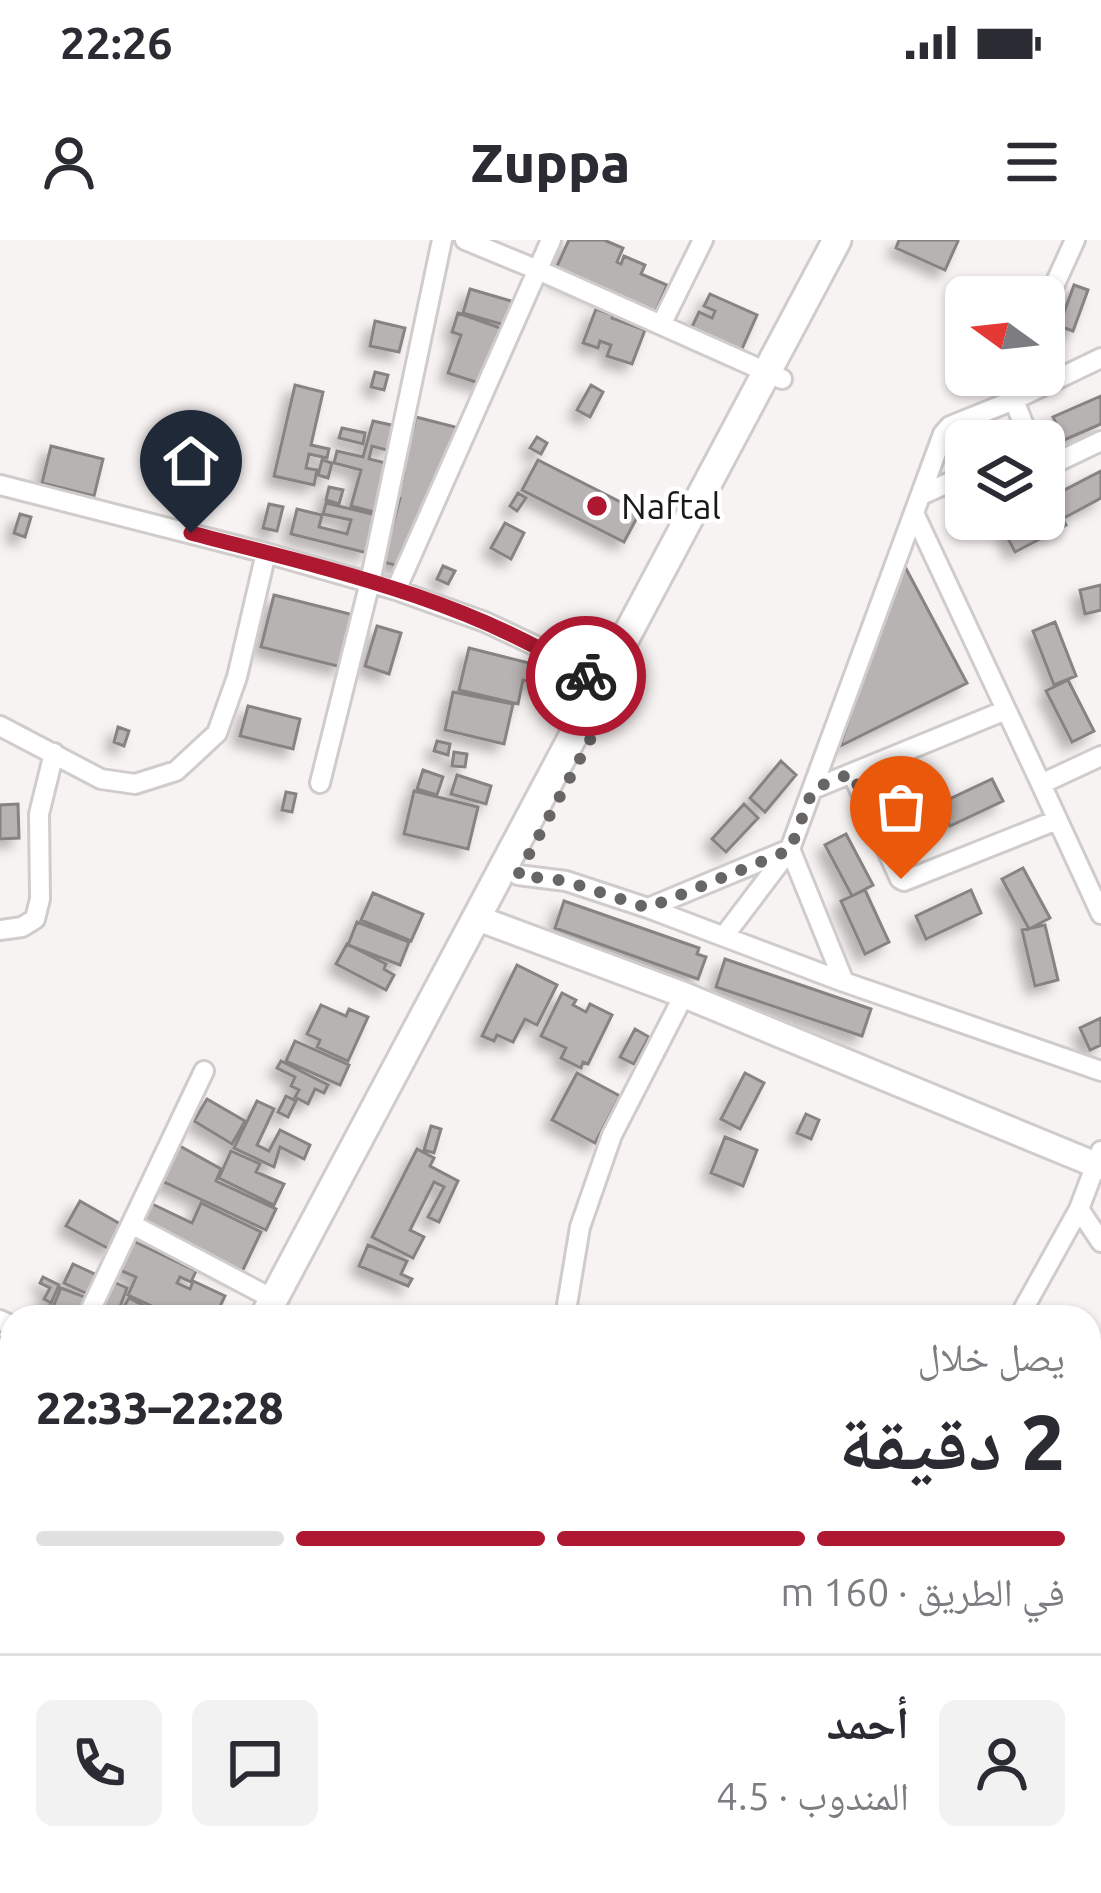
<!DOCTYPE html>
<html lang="ar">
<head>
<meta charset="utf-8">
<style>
  body { margin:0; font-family:Ubuntu,"Noto Naskh Arabic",sans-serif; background:#f2f2f3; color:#2b2b33; direction:rtl; height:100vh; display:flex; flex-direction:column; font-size:45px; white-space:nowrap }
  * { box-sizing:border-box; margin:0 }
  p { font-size:39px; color:#7c7c81 }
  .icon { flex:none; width:66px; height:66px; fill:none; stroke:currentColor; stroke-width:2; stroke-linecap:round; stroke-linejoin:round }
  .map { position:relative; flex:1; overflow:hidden; direction:ltr }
  .side { position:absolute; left:0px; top:1065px; width:1101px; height:588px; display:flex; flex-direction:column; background:#fff; border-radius:36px 36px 0 0; box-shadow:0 3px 9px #0004; direction:rtl }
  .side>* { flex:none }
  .needle { width:78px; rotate:285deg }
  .buttons { position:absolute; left:945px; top:36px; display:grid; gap:24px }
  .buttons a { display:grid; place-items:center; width:120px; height:120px; border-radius:18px; background:#fff; box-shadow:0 3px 9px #0004; font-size:60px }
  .pin { position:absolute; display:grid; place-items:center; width:102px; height:102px; color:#fff; margin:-123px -51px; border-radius:50% 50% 50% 0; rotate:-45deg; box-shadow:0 0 12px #0007 }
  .pin .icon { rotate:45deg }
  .courier { position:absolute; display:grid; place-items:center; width:120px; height:120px; margin:-60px; border:9px solid #ae1931; border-radius:50%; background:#fff; color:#222; box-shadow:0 3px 15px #0007 }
  .headline em { font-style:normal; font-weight:800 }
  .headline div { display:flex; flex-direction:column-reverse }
  .headline { display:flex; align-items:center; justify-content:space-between; height:204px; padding:0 36px }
  h1 { font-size:78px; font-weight:800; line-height:90px }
  .bar { display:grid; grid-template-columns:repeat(4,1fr); gap:18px 12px; align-content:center; height:144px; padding:0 36px }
  .bar i { height:15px; border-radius:9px; background:#e1e1e2 }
  .bar .selected { background:#ae1931 }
  .bar p { grid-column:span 4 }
  .line { display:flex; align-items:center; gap:30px; padding:0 36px; border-top:3px solid #e1e1e2 }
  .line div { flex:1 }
  .round { display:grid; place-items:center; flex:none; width:126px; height:126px; border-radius:18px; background:#f2f2f3 }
  .status { display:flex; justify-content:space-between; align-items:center; height:84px; padding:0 60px; background:#fff; direction:ltr }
  .status svg { height:33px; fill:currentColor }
  header { display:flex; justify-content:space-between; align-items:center; height:156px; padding:0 36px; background:#fff; font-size:54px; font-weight:800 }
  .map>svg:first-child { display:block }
  .building { fill:#b7b3b2; stroke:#878383; stroke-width:3; filter:url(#shadow) }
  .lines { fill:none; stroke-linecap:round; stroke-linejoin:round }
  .minor-casing { stroke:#d0cccc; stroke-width:24 }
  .tertiary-casing { stroke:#d0cccc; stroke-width:27 }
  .secondary-casing { stroke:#d0cccc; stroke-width:30 }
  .primary-casing { stroke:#d0cccc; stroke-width:33 }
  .minor { stroke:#fff; stroke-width:18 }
  .tertiary { stroke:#fff; stroke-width:21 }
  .secondary { stroke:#fff; stroke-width:24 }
  .primary { stroke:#fff; stroke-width:27 }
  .done { stroke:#686565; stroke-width:12; stroke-dasharray:0 21.6 }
  .route { stroke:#ae1931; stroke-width:15 }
  .poi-dot { fill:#ae1931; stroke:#fff; stroke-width:4.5 }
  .labels { text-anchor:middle; stroke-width:9; stroke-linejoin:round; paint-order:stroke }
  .poi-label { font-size:36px; fill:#1a1919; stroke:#fff; text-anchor:start }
</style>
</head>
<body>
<div class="status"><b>22:26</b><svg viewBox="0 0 49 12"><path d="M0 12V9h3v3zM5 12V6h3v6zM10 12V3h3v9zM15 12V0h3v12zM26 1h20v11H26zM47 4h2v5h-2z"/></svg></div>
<header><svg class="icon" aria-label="menu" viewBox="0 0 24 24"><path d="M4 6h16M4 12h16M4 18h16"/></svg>Zuppa<svg class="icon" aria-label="person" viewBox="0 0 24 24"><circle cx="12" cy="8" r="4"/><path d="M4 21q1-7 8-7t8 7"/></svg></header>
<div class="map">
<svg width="1101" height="1653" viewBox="0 0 1101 1653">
  <defs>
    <filter id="shadow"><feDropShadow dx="-8" dy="8" stdDeviation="6" flood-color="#0004"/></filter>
  </defs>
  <rect width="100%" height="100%" fill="#f8f3f3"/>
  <path class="building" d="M569 0H604L623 8 617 22 621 24 624 16 645 25 641 34 667 45 653 78 553 35Z
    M899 0H957L958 1 945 30 896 8Z
    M1074 45 1088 50 1073 91 1059 86Z
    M470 49 518 63 511 87 463 73Z
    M710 54 757 75 741 111 691 89 699 72 712 78 715 71 704 66Z
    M596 69 613 75 612 78 645 90 632 124 607 116 611 105 600 101 598 108 583 103Z
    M458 73 506 90 488 146 448 133 461 95 452 92Z
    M375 81 405 88 399 112 370 106Z
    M375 132 388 135 384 150 371 147Z
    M295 145 323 152 311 205 329 209 327 218 309 214 306 228 317 230 314 245 274 236Z
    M591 145 603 152 590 177 577 170Z
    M1101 156V184L1064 200 1053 177Z
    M416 177 459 188 411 329 383 322 400 258 398 257 404 233 402 232Z
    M373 181 396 186 390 211 372 206 369 219 390 224 378 273 351 266 361 230 334 223 337 211 363 217Z
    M342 188 365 193 363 204 339 198Z
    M537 197 547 203 541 214 530 208Z
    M51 206 103 219 94 256 42 243Z
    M322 220 332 223 328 238 318 235Z
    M538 220 640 272 624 302 522 250Z
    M1101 231V258L1064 278 1053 256Z
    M329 247 343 250 339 264 326 260Z
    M518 253 526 258 517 271 510 266Z
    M326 263 376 275 367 313 291 294 297 269 322 275 319 287 347 294 351 280 323 274Z
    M269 264 283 267 277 291 263 288Z
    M1055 264 1066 285 1015 312 1004 291 1026 279H1044V270Z
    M20 274 31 277 25 297 14 293Z
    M505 283 524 293 511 319 491 308Z
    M903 323 967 443 840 506Z
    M443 326 455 331 448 344 437 339Z
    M1101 345V370L1085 374 1080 350Z
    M274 355 354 375 341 427 261 407Z
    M1055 382 1076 436 1054 445 1033 391Z
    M377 386 401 393 389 434 365 426Z
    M469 408 533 424 531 430 546 433 543 445 523 440 518 464 459 450Z
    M1068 440 1094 491 1072 502 1046 451Z
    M453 452 513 464 504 504 445 490Z
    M248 466 300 479 293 509 240 496Z
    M118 487 129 491 124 506 114 502Z
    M437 501 450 504 448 515 434 511Z
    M454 512 467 514 465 527 452 526Z
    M781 521 796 535 765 572 750 558Z
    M423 530 443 537 437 555 417 549Z
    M457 535 491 546 486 564 451 554Z
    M992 539 1003 561 950 586 939 564Z
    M414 551 478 567 468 609 404 594Z
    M286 552 296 554 292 572 282 570Z
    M933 553 945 574 894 601 883 580Z
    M18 564 19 598 0 599V565Z
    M744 564 758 578 726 612 712 599Z
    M846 594 873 645 852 656 825 605Z
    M1023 628 1050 678 1029 689 1002 639Z
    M865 650 889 702 865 714 841 661Z
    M971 650 981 673 926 699 916 676Z
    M373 653 423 674 411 701 361 680Z
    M564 661 699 708 697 714 706 717 698 739 555 688Z
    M357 682 409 702 400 725 348 705Z
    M1045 685 1058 740 1035 746 1022 690Z
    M347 704 386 724 384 729 394 735 386 750 336 724Z
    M725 719 871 769 862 796 716 747Z
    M517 725 557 745 537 785 525 779 513 802 497 795 494 801 482 796Z
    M562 753 576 760 573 765 586 772 590 764 612 775 588 824 583 822 581 828 561 818 566 808 541 796Z
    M321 765 346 776 349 769 368 777 348 821 317 807 320 800 307 794Z
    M1101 778V805L1090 810 1080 788Z
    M635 789 649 797 634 824 620 817Z
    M295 801 349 825 340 845 286 821Z
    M281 821 328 845 324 853 315 849 308 864 295 857 299 850 291 846 295 837 277 828Z
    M577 833 620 856 595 903 552 880Z
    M745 833 764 843 740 889 721 879Z
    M286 856 296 861 288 877 278 872Z
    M207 859 245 881 232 904 194 881Z
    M257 861 274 869 257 905 269 911 280 890 310 905 304 919 280 907 274 927 234 908Z
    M806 874 819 880 811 899 797 893Z
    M431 886 441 889 434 913 424 910Z
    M725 897 757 910 743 946 711 933Z
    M178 905 221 929 216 941 276 969 266 990 162 941Z
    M417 909 434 918 430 926 458 941 439 982 428 977 444 947 434 942 410 990 424 997 413 1018 372 997Z
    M231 911 260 924 256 932 284 944 274 965 219 938Z
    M80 961 124 986 111 1010 66 986Z
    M148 962 192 983 201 963 261 992 240 1036 136 986Z
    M131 1000 196 1031 191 1042 180 1037 177 1043 190 1049 193 1041 225 1056 215 1077H177L181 1066 176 1077 128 1055 136 1037 117 1029Z
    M368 1005 407 1021 401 1034 412 1039 408 1046 359 1026Z
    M73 1024 99 1036 90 1055 64 1043Z
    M43 1037 59 1045 51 1063 44 1059 50 1048 40 1043Z
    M109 1040 127 1048 118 1072 99 1065Z
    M61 1048 85 1057 77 1077H45L49 1066 53 1067Z
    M129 1058 152 1070 148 1077 119 1075Z
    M0 1097 12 1103V1132L0 1126Z
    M1101 1209V1239L1089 1246V1216Z
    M0 1271 12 1276V1295L0 1290Z
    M0 1384 12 1392V1420L0 1412Z
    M0 1416 12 1422V1450L0 1444Z
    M0 1447 12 1453V1459L0 1481Z
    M1089 1560 1101 1590 1089 1598Z
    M192 1641H298L194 1652Z
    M458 1641H495V1648L566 1642 567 1653H459Z
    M670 1641H696L697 1653H671Z
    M732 1641H757L758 1653H733Z
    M781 1641H846L781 1648Z
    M1044 1641 1073 1643 1070 1653H1041Z"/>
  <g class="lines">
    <defs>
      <path id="minor" d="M465 0 538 30 782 139
        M1044 68 1075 0
        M661 85 703 0
        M1014 160 1030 201
        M1044 223 1051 225 1101 201
        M0 245 266 313 396 350 485 382 553 414 615 453
        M921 255 966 235
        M914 273 1041 544 1101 516
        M396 350 551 0
        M0 486 101 539 135 544 176 531 217 493 237 437 266 313
        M852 533 900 639 904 641 1057 580
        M320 543 370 342 442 0
        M1041 544 1101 674
        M813 549 1006 470
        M790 609 844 742
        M518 635 566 641 648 668 844 742 1101 831
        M648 668 790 609 943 194 950 186 1014 160 1101 118
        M0 690 22 687 35 679 40 659 39 574 54 513
        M724 696 790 609
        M1101 911 1079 969 1101 1002
        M133 985 273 1059
        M87 1077 204 831
        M565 1077 580 987 612 895 684 755
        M1019 1077 1079 969
        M0 1080 12 1086
        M1089 1186 1101 1180
        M0 1238 12 1216
        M0 1372 12 1380
        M424 1641 426 1653
        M722 1641 724 1653
        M899 1653 902 1641
        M1030 1653 1033 1641"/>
      <path id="tertiary" d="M1089 1603 1101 1600
        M813 1653 882 1641"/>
      <path id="secondary" d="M477 678 684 755 1101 927"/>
      <path id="primary" d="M264 1077 837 0
        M0 1588 12 1564
        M0 1626 12 1603"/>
    </defs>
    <use href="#minor" class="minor-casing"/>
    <use href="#tertiary" class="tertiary-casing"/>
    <use href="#secondary" class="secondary-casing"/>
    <use href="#primary" class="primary-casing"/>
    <use href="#minor" class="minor"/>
    <use href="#tertiary" class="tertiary"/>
    <use href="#secondary" class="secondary"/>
    <use href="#primary" class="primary"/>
  </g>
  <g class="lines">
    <path class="done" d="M586 436 615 453 518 635 566 641 648 668 790 610 813 549 852 533 901 639"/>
    <path class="route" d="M191 293C325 328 468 359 586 436"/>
  </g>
  <circle class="poi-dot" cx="597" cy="266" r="12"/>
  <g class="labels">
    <g class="poi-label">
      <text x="621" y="279">Naftal</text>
    </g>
  </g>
</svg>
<div class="buttons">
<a><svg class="needle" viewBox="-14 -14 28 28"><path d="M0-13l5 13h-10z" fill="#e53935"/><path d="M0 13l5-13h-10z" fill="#7c7c81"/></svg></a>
<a><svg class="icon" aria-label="layers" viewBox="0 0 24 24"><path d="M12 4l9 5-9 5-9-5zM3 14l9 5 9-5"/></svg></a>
</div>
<div class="pin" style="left:901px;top:639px;background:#ea580c"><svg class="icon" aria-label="bag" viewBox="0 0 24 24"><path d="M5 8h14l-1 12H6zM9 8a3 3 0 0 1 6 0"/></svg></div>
<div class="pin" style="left:191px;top:293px;background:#1f2937"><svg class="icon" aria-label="home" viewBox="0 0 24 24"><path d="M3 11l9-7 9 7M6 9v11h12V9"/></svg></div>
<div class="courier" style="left:586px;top:436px"><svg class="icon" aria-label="bike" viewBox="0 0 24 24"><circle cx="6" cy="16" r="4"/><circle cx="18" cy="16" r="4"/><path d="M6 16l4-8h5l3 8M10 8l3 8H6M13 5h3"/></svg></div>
<section class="side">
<div class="headline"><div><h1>2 دقيقة</h1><p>يصل خلال</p></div><em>22:28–22:33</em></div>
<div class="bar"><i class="selected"></i><i class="selected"></i><i class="selected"></i><i></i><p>في الطريق · 160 m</p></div>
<div class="line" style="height:216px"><a class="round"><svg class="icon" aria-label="person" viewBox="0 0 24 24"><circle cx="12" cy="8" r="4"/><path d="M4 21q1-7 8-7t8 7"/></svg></a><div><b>أحمد</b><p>المندوب · 4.5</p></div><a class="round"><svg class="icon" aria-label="chat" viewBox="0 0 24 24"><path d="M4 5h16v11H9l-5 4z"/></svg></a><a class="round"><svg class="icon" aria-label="phone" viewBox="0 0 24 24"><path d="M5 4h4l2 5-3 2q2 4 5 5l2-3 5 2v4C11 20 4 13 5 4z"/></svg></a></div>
</section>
</div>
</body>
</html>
